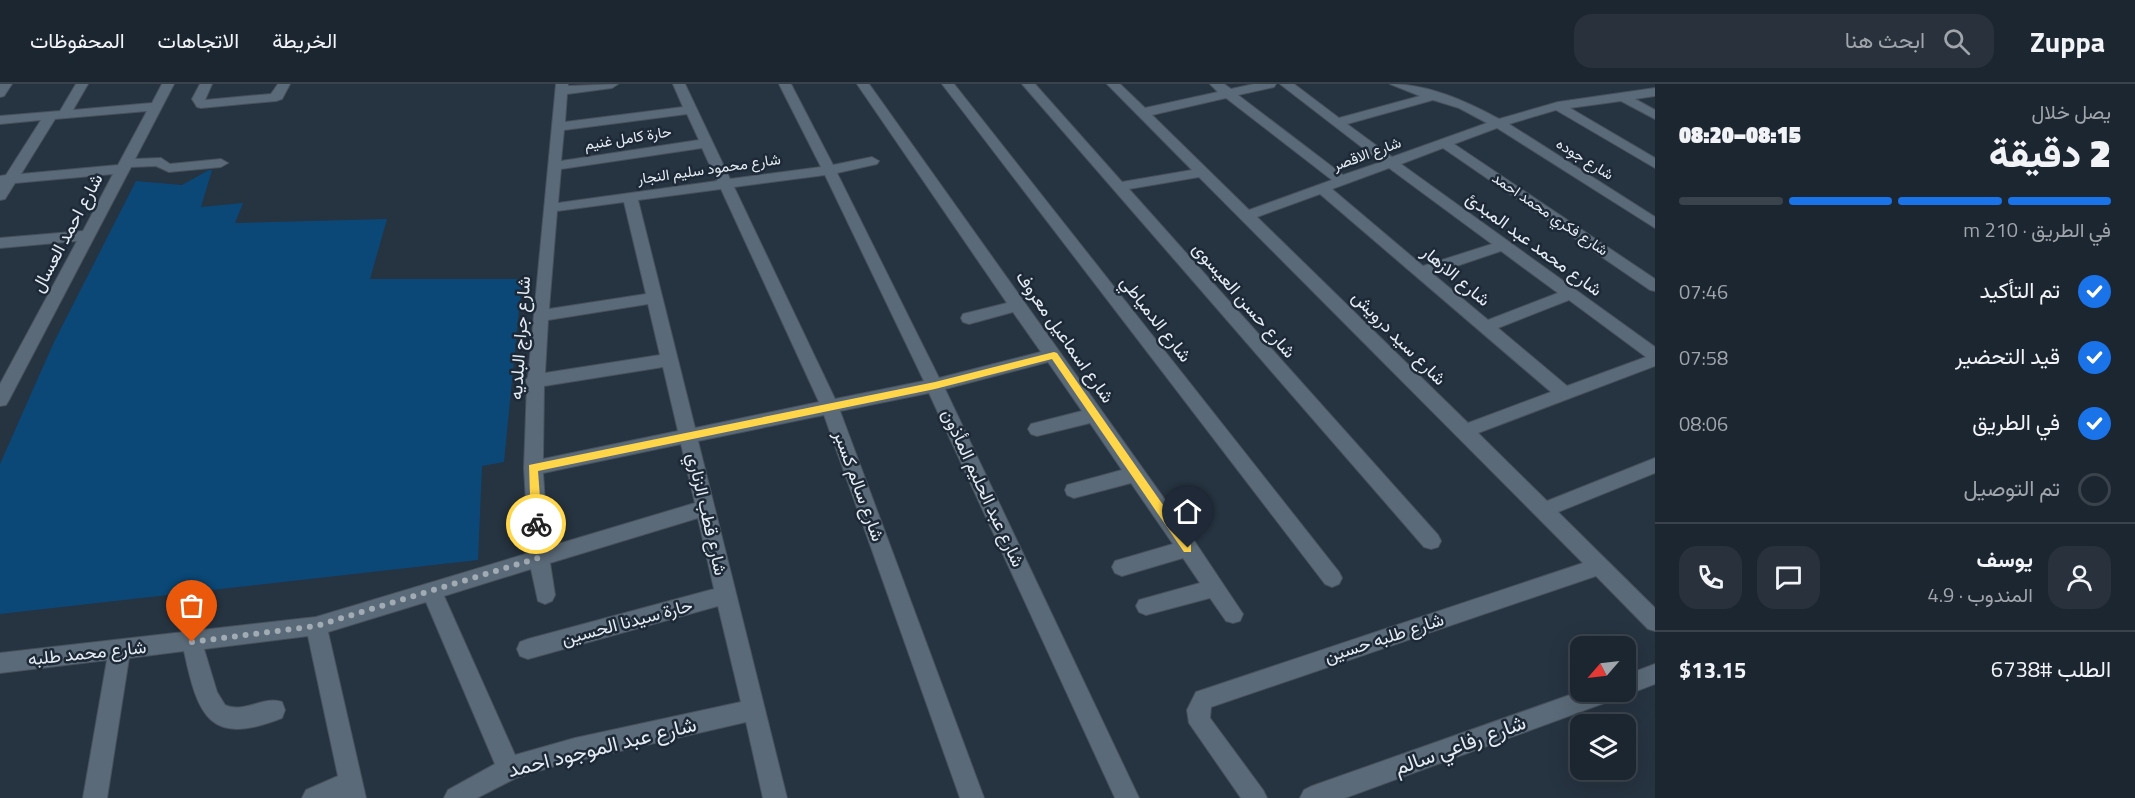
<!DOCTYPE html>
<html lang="ar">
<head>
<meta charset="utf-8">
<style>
  body { margin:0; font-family:"Titillium Web",Vazirmatn,sans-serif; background:#29323c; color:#f1f3f6; direction:rtl; height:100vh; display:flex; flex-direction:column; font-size:22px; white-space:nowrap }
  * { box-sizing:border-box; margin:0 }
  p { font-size:20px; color:#a0a5ab }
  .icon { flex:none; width:33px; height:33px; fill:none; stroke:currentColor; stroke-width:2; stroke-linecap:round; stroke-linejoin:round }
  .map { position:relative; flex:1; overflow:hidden; direction:ltr }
  .panel { display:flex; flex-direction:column; background:#1c2630; width:480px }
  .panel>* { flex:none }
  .needle { width:39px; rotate:242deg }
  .controls { position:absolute; left:1570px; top:552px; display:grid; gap:12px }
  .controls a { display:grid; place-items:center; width:66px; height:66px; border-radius:12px; background:#1c2630; box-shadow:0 6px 24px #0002,0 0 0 2px #3a434c; font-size:30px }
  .pin { position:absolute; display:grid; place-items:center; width:51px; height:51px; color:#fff; margin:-62px -26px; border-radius:50% 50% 50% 0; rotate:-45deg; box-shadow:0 0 6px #0007 }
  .pin .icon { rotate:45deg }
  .courier { position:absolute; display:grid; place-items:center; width:60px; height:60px; margin:-30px; border:4px solid #ffd54a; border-radius:50%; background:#fff; color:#222; box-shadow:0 2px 8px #0007 }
  .overview em { font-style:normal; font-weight:800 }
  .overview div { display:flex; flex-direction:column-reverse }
  .overview { display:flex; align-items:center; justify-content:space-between; height:102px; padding:0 24px }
  h1 { font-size:39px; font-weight:800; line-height:45px }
  .bar { display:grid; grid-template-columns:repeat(4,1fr); gap:9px 6px; align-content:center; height:72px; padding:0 24px }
  .bar i { height:8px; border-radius:4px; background:#3a434c }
  .bar .active { background:#1a73e8 }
  .bar p { grid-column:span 4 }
  .line { display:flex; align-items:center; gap:15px; padding:0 24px; border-top:2px solid #3a434c }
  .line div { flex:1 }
  .round { display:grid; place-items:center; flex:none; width:63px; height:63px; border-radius:18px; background:#29323c }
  ol { padding:0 24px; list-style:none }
  li { display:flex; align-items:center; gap:18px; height:66px }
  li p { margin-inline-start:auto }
  li .icon { padding:6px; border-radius:50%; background:#1a73e8; color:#fff; stroke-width:4 }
  li:last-child { color:#a0a5ab }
  li i { width:33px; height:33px; border:3px solid #3a434c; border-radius:50% }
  header { display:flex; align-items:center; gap:36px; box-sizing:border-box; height:84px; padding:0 30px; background:#1c2630; border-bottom:2px solid #3a434c }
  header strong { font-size:28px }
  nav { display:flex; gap:33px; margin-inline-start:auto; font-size:21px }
  .search { width:420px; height:54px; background:#29323c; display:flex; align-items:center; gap:15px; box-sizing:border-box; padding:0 21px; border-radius:18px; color:#a0a5ab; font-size:22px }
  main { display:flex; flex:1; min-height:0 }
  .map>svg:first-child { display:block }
  .building { fill:#0b4877 }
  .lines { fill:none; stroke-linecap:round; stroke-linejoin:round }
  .minor-casing { stroke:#46515c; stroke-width:2 }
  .minor { fill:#5b6a78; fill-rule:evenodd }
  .route { fill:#ffd54a }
  .done { stroke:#a1abb4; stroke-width:6; stroke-dasharray:0 10.8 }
  .labels { text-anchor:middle; stroke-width:5; stroke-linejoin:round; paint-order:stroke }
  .far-street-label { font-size:15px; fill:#e3ebf3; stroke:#1d2936 }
  .street-label { font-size:18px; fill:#e3ebf3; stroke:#1d2936 }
  .near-street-label { font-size:21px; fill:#e3ebf3; stroke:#1d2936 }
</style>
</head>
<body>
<header>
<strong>Zuppa</strong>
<div class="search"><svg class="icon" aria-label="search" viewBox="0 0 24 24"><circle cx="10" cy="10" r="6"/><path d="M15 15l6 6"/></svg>ابحث هنا</div>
<nav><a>الخريطة</a><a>الاتجاهات</a><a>المحفوظات</a></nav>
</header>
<main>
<section class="panel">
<div class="overview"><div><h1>2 دقيقة</h1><p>يصل خلال</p></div><em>08:15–08:20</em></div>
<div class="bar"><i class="active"></i><i class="active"></i><i class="active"></i><i></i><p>في الطريق · 210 m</p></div>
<ol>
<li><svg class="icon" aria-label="check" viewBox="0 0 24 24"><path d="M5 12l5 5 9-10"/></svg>تم التأكيد<p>07:46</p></li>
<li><svg class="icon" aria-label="check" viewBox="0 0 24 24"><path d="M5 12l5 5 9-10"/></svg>قيد التحضير<p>07:58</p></li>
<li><svg class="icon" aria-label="check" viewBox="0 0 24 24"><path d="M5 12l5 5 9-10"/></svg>في الطريق<p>08:06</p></li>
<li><i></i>تم التوصيل</li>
</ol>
<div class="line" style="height:108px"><a class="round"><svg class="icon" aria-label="person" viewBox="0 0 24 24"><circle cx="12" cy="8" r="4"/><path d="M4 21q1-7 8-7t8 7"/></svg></a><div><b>يوسف</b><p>المندوب · 4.9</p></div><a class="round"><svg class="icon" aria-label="chat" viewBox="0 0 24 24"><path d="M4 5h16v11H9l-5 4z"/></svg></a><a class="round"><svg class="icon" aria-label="phone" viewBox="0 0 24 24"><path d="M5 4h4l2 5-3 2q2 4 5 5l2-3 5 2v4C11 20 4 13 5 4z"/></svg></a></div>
<div class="line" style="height:78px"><div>الطلب #6738</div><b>$13.15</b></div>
</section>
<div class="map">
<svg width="1655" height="714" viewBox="0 0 1655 714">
  <rect width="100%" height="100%" fill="#263340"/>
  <path class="building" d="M209 86H212L201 123 243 119 235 139 387 135 370 195H522L504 378 482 382 478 476 0 530V380L54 258 136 97 182 101Z"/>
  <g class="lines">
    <defs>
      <path id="minor" d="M0 0H12L4 12 0 13Z
        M76 0H88L73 26 152 19 162 0H174L135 75 161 74 170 80 221 75 228 79 221 83 169 88 156 82 131 83 9 316 6 321 0 322V300L77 157 0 164V154L83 147 113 90 15 99 5 115 0 116V92L6 91 41 36 0 40V32L60 27ZM147 27 118 81 21 90 55 35Z
        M200 0H212L205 16 271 10 278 0H290L282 15 276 17 201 24 197 23 192 15Z
        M556 0H568V2L618 0 612 4 567 10 565 38 683 23 673 0H685L730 95 821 83 779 0H791L833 81 872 73 879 77 877 80 837 89 939 294 1041 268 1013 228 969 240 963 238 961 234 963 230 1007 219 857 0H869L1195 458 1243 530 1240 537 1233 539 1226 537 1210 514 1146 531 1139 528 1136 522 1139 516 1200 499 1183 474 1122 492 1115 489 1112 483 1115 477 1173 460 1131 399 1074 414 1067 411 1065 406 1067 401 1122 386 1090 339 1037 352 1031 350 1028 345 1031 340 1082 327 1048 278 945 305 1139 714H1115L929 309 840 327 984 714H960L824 331 698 357 787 714H763L746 638 555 682 516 694 477 714H444L448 706 495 680 426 518 328 548 366 714H302L306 706 338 692 308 552 204 565 217 608 225 621C244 630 264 611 282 618L285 626 282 634C209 663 198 632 184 567L129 574 107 714H83L107 576 0 589V569L316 533 529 469 524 384 527 300 525 297 528 293ZM687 30 699 56 561 77 564 46ZM702 64 717 97 558 119 561 85ZM825 91 924 297 835 315 734 103ZM721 105 819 318 695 344 638 116ZM624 118 646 210 549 225 557 127ZM648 220 660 271 545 289 548 236ZM663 283 678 347 543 375 544 302ZM681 360 695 419 548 463 543 389ZM698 434 714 505 528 555 520 558 517 565 520 572 528 575 718 522 741 618 575 654 515 671 444 512 531 485 538 517 545 520 552 517 555 511 550 479Z
        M942 0H954L1339 488 1342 494 1339 500 1332 503 1325 500Z
        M1022 0H1035L1122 98 1192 86 1107 0H1120L1145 24 1218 8 1210 0H1224L1231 5 1254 0H1276L1274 3 1238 11 1343 91 1381 78 1280 0H1294L1339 34 1420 12 1390 0C1428 0 1466 17 1499 35L1558 18 1655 4V12L1635 15 1655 26V35L1621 17 1570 24 1655 74V84L1556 26 1509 40 1655 133V144L1497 44 1454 60 1655 195V207L1650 206 1443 64 1401 80 1655 263V282L1478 349 1547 417 1655 374V389L1558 428 1655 524V547L1648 545 1596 492 1211 623 1210 634 1263 706 1267 714H1241L1189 639 1187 626 1196 608 1583 479 1199 93 1129 105 1438 451 1441 457 1438 463 1431 465 1424 463ZM1226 14 1332 96 1249 126 1152 31ZM1433 16 1459 24 1487 39 1392 73 1347 40ZM1389 84 1492 160 1423 182 1332 105ZM1320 110 1551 308 1468 339 1257 133ZM1501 167 1558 209 1488 236 1433 190ZM1569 216 1646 273 1567 302 1498 244Z
        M1655 580V600L1626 611 1618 608H1626V591Z
        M1581 607 1618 608 1615 615 1607 618 1345 714H1300L1304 706 1312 702Z"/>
    </defs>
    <use href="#minor" class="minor-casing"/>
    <use href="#minor" class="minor"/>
  </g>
  <path class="route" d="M1054 268 1057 269 1191 461V468H1184L1052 275 935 305 538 387 542 440 536 445 531 440 529 381 935 298Z"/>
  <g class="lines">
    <path class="done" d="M192 558 316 542 538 474 536 440"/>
  </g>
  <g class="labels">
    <g class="far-street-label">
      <text transform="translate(628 54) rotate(-9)" y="5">حارة كامل غنيم</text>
      <text transform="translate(1367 70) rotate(-20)" y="5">شارع الاقصر</text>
      <text transform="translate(1585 75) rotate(32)" y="5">شارع جوده</text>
      <text transform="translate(709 85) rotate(-8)" y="5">شارع محمود سليم النجار</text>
      <text transform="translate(1550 130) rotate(34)" y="5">شارع فكري محمد احمد</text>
    </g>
    <g class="street-label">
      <text transform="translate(67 149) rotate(-62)" y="6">شارع احمد العسال</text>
      <text transform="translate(1534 160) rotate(36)" y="6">شارع محمد عبد المبدئ</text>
      <text transform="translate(1456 192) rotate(40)" y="6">شارع الازهار</text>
      <text transform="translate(1244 216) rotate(49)" y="6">شارع حسن العيسوى</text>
      <text transform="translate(1156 235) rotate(52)" y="6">شارع الدمياطي</text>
      <text transform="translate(1065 253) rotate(55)" y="6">شارع اسماعيل معروف</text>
      <text transform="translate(520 254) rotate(-86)" y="6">شارع جراج البلديه</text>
      <text transform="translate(1399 254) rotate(45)" y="6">شارع سيد درويش</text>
      <text transform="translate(859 402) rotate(70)" y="6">شارع سالم كسبر</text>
      <text transform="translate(983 404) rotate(65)" y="6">شارع عبد الحليم المأذون</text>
      <text transform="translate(707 430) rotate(77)" y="6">شارع قطب الزناري</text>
      <text transform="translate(627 538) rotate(-15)" y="6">حارة سيدنا الحسين</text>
      <text transform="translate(1384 554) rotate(-18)" y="6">شارع طلبه حسين</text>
      <text transform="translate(87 569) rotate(-6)" y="6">شارع محمد طلبه</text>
    </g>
    <g class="near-street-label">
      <text transform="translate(1460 661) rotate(-20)" y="7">شارع رفاعي سالم</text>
      <text transform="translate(602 663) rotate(-14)" y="7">شارع عبد الموجود احمد</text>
    </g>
  </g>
</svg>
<div class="controls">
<a><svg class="needle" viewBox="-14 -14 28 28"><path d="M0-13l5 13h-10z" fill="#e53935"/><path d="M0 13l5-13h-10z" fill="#a0a5ab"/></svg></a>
<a><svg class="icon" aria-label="layers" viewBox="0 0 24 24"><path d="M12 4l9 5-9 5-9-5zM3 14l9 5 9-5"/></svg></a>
</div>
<div class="pin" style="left:192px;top:558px;background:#ea580c"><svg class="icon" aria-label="bag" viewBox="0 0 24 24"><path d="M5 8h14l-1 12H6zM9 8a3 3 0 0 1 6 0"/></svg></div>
<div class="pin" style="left:1188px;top:464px;background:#1f2937"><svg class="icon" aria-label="home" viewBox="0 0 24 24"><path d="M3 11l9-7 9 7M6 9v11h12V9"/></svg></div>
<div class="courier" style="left:536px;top:440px"><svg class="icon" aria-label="bike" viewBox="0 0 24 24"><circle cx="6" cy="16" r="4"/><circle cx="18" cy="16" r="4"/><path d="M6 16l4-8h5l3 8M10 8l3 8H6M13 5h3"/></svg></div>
</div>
</main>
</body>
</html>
